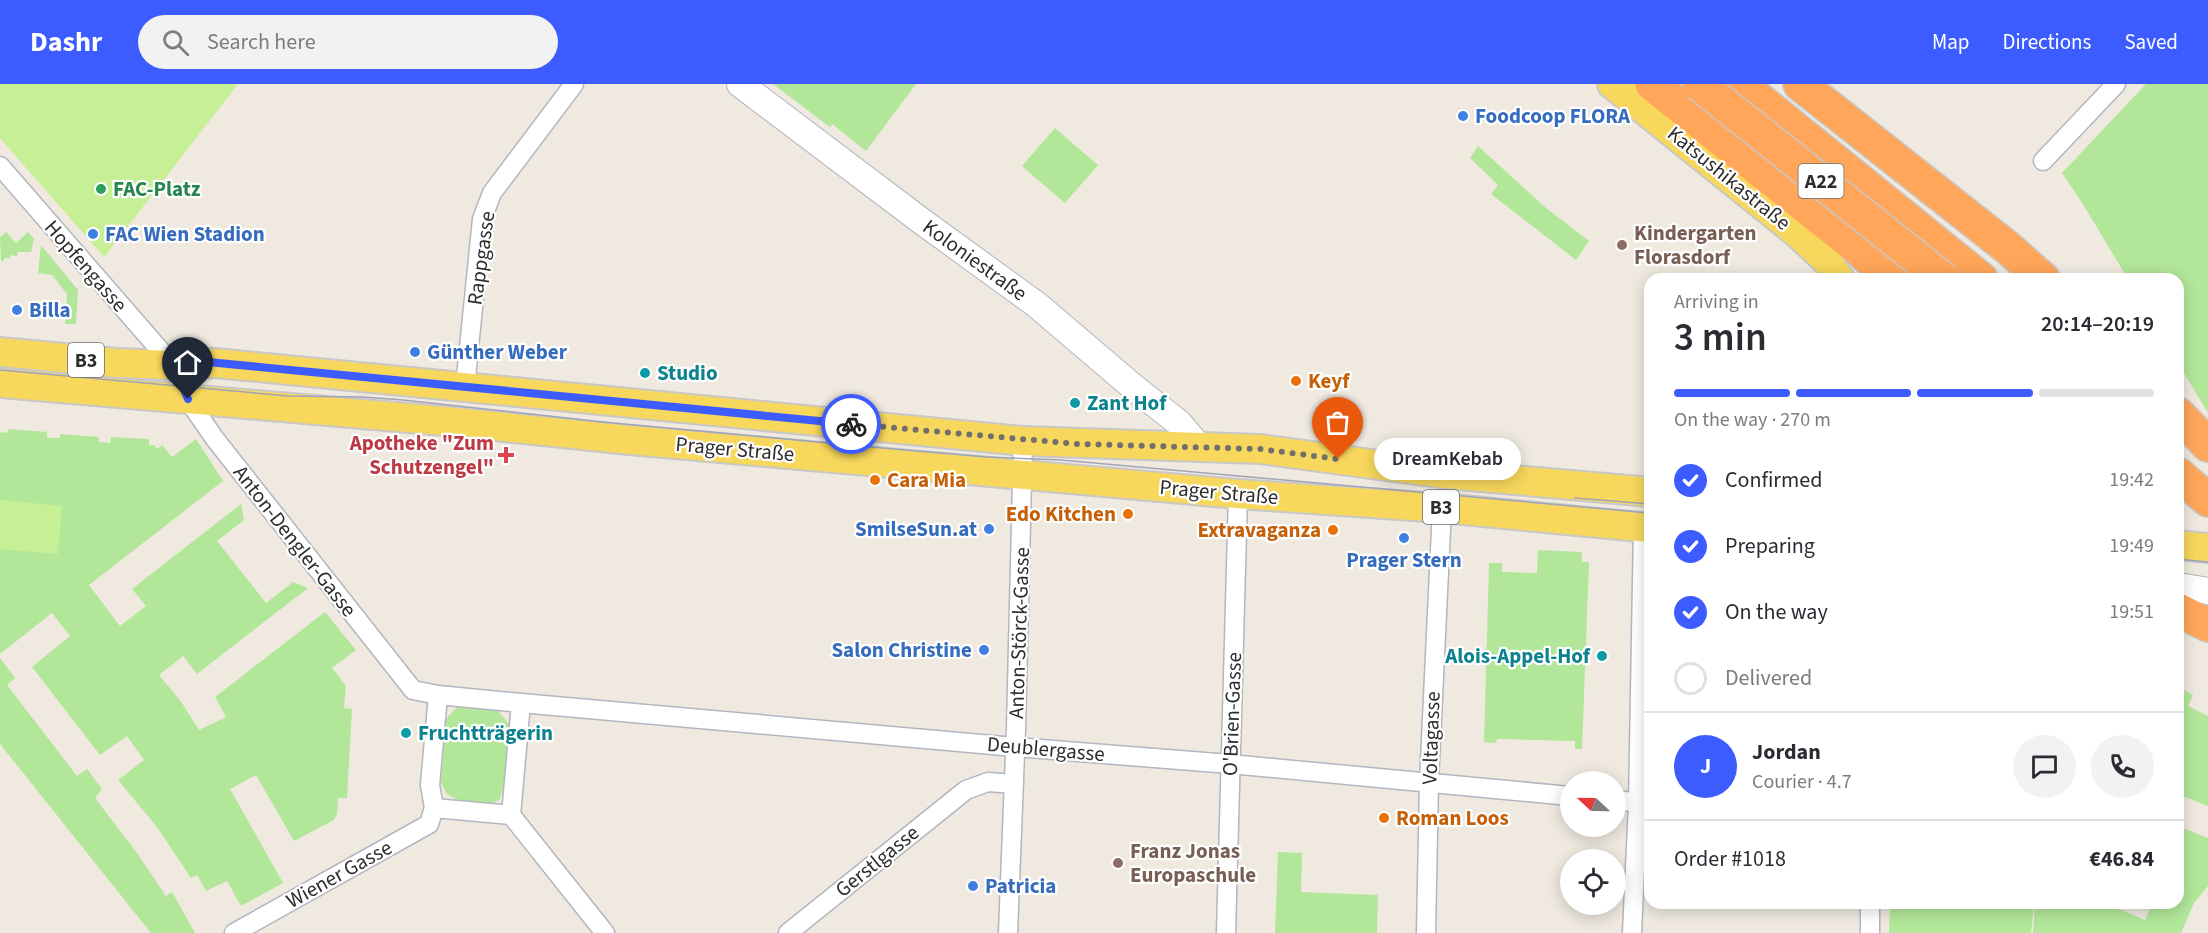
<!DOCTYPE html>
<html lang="en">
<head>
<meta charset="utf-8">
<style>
  body { margin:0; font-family:"Source Sans 3",sans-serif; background:#f2f2f3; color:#2b2b33; height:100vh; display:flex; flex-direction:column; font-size:22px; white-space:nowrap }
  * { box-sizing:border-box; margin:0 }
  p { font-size:20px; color:#7c7c81 }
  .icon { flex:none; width:33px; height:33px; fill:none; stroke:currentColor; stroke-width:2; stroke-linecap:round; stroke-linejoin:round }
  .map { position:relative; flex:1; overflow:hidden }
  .sheet { position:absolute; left:1644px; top:189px; width:540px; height:636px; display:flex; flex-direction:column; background:#fff; border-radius:18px; box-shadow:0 3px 15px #0003 }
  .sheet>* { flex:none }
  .needle { width:39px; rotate:292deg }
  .controls { position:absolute; left:1560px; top:687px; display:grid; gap:12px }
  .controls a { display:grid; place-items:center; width:66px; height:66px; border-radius:50%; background:#fff; box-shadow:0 3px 15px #0003; font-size:30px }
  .pin { position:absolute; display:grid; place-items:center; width:51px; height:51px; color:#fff; margin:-62px -26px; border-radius:50% 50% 50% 0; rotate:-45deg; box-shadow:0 0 6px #0007 }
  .pin .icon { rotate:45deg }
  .courier { position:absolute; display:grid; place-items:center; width:60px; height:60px; margin:-30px; border:4px solid #3c5cff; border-radius:50%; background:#fff; color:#222; box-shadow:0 2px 8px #0007 }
  .bubble { position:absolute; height:42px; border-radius:21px; background:#fff; box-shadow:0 3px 15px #0003; font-size:20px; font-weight:600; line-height:42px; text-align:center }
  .head em { font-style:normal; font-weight:600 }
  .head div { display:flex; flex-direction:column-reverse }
  .head { display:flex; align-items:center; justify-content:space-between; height:102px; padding:0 30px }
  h1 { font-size:39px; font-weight:600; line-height:45px }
  .bar { display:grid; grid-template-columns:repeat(4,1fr); gap:9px 6px; align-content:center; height:72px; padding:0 30px }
  .bar i { height:8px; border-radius:4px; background:#e1e1e2 }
  .bar .active { background:#3c5cff }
  .bar p { grid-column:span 4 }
  .line { display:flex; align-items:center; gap:15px; padding:0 30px; border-top:2px solid #e1e1e2 }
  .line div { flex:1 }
  .round { display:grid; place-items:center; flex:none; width:63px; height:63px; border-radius:32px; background:#f2f2f3 }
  ol { padding:0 30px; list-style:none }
  li { display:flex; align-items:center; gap:18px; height:66px }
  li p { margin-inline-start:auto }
  li .icon { padding:6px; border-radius:50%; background:#3c5cff; color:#fff; stroke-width:4 }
  li:last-child { color:#7c7c81 }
  li i { width:33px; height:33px; border:3px solid #e1e1e2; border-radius:50% }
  header { display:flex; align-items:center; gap:36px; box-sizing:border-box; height:84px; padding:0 30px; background:#3c5cff; color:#fff }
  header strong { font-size:28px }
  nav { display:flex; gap:33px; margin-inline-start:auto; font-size:21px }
  .search { width:420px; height:54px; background:#f2f2f3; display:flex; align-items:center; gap:15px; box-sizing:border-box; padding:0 21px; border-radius:33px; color:#7c7c81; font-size:22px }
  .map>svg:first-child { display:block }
  .green { fill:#b2e79a }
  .pitch { fill:#c7ef96 }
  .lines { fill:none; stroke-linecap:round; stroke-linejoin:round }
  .street-casing { stroke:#b3b5c1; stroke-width:21 }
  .secondary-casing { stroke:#b3b5c1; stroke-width:28 }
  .primary-casing { stroke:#c8c8c8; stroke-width:32 }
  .highway-casing { stroke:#c8c8c8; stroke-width:36 }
  .street { stroke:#fff; stroke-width:18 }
  .secondary { stroke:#fff; stroke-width:26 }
  .primary { stroke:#f7d75c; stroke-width:28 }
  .highway { stroke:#ffa65a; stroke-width:33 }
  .tram { stroke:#a1a4b8; stroke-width:1.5 }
  .highway-bridge-casing { stroke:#c8c8c8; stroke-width:36; stroke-linecap:butt }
  .highway-bridge { stroke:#ffa65a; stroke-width:33 }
  .done { stroke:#716f6b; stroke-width:6; stroke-dasharray:0 10.8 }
  .route { stroke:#3c5cff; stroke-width:8 }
  .shop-dot { fill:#3f7fe0; stroke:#fff; stroke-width:2 }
  .leisure-dot { fill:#2e9e5b; stroke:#fff; stroke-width:2 }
  .education-dot { fill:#8d6e63; stroke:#fff; stroke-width:2 }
  .culture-dot { fill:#0f9aa8; stroke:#fff; stroke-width:2 }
  .food-dot { fill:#e8710a; stroke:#fff; stroke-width:2 }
  .health-dot { fill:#e0444e; stroke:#fff; stroke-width:2 }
  .labels { text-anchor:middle; stroke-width:4.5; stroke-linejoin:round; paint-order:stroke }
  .shield { fill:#fff; stroke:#6c6c6c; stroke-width:1.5 }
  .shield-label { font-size:20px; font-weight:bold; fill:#2d2d2d }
  .shop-label { font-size:21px; font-weight:bold; fill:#366cbe; stroke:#fff; text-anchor:start }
  .street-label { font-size:21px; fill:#2d2d2d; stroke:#fff }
  .leisure-label { font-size:21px; font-weight:bold; fill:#27864d; stroke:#fff; text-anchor:start }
  .education-label { font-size:21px; font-weight:bold; fill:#785e54; stroke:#fff; text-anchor:start }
  .culture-label { font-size:21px; font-weight:bold; fill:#0d838f; stroke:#fff; text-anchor:start }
  .food-label { font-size:21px; font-weight:bold; fill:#c56008; stroke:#fff; text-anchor:start }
  .health-label { font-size:21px; font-weight:bold; fill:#be3a42; stroke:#fff; text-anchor:end }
</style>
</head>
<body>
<header>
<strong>Dashr</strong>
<div class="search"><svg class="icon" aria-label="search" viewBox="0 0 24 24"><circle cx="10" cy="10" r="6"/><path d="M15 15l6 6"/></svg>Search here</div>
<nav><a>Map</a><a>Directions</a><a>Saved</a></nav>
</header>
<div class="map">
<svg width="2208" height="849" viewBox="0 0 2208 849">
  <rect width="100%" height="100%" fill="#efe9df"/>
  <path class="green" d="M773 0H916L866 67 832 40 830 43Z
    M2146 0H2208V329L2178 279V195H2128L2081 117 2062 89Z
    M1055 44 1098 81 1065 119 1022 82Z
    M1478 62 1546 124 1589 157 1576 176 1491 110 1498 101 1470 74Z
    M6 148 16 159 28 148 34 155 31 168H18L17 172 11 171 10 174H4V177H1L0 153Z
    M41 161 78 206 76 240H65L67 210 52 191 38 189Z
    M8 345 47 348V354H60V350L99 353V358L110 359 111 353 149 355V361H154L157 365 162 361 172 373 196 355 223 397 89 501 120 542 146 522 132 505 241 420 244 436 217 457 266 519 293 498 308 504 197 590 183 572 159 591 182 619 199 646 226 633 215 613 325 528 356 566 332 584 346 602 344 624 352 625 347 714H338L337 730 334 736 294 757 256 691 230 705 283 799 241 822 227 797 206 807 197 791 191 794 157 743 118 696 144 676 127 652 100 671 32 583 70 552 52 529 0 570V348L7 349Z
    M1538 466 1582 468V478H1589L1582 665H1575V657L1497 655 1496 659 1484 658 1489 479H1502V488L1537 489Z
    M0 574 15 594 7 601 77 692 87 685 102 705 95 714 137 769 166 812 172 808 195 849H151L0 660Z
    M2178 603 2193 611 2188 622 2208 632V722L2178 710Z
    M457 623 498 627 509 640 505 697 500 715 489 722 463 720 447 710 441 699 446 635Z
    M2178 742 2208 754V802L2194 819 2181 849H2033L2035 819H2104L2145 836 2152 819H2178Z
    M1278 768 1302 769 1301 808 1378 811 1377 849H1275Z
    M1890 819H2034L2031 849H1889Z"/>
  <path class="pitch" d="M0 0H238L104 173 0 54Z
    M0 416 62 422 58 470 0 465Z"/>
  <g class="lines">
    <defs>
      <path id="street" d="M2043 77 2116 0
        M0 82 173 281 188 316 215 355 413 606 438 611 521 619 1015 663 1230 680 1570 712
        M465 303 482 135 492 109 574 0
        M1616 716 1648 720
        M434 724 511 731
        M511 731 605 849
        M511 731 521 619
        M234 849 429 740 434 724 430 701 438 611
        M788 849 966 706 988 698 1014 700
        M1008 849 1016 644 1023 357
        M1226 849 1238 410
        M1426 849 1429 698 1442 424
        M1632 849 1638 719 1643 443
        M1870 849V819"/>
      <path id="secondary" d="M740 0 920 136 1037 221 1132 302 1179 339 1200 364
        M2178 502 2208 507"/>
      <path id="primary" d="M1612 0 1797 149 1827 177 1840 195
        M0 268 117 279 173 281 215 279 1023 357 1260 365 1446 390 1650 408
        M0 299 455 338 630 356 1238 410 1442 424 1650 444
        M2178 461 2208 464"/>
      <path id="highway" d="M1652 0 1855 162 1892 195
        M1740 0 1981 195
        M1800 0 2008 164 2043 195
        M2178 330 2208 361
        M2178 390 2208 416
        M2178 526 2208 541"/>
    </defs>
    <use href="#street" class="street-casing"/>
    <use href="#secondary" class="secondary-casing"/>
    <use href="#primary" class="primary-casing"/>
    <use href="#highway" class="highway-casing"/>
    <use href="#street" class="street"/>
    <use href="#secondary" class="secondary"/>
    <use href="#primary" class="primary"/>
    <use href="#highway" class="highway"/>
    <path class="tram" d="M0 286 288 312 362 313 403 316 602 338 882 364 987 373 1061 376 1650 429
      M1575 414 1650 420
      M2178 475 2208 478"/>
    <defs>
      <path id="highway-bridge" d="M1699 0 1943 195"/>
    </defs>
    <use href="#highway-bridge" class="highway-bridge-casing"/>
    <use href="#highway-bridge" class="highway-bridge"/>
  </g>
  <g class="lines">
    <path class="done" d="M851 340 1078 360 1260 365 1338 375"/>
    <path class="route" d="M188 315 173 281 208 278 851 340"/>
  </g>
  <g class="shop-dot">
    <circle cx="1463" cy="32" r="6"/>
    <circle cx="93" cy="150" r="6"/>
    <circle cx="17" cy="226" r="6"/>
    <circle cx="415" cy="268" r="6"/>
    <circle cx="989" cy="445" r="6"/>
    <circle cx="1404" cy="454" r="6"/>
    <circle cx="984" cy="566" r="6"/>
    <circle cx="973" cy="802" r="6"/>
  </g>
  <circle class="leisure-dot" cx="101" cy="105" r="6"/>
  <g class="education-dot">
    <circle cx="1622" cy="161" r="6"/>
    <circle cx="1118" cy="779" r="6"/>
  </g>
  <g class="culture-dot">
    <circle cx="645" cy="289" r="6"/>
    <circle cx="1075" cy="319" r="6"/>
    <circle cx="1602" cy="572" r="6"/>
    <circle cx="406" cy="649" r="6"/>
  </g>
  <g class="food-dot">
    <circle cx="1296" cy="297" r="6"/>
    <circle cx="875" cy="396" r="6"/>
    <circle cx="1128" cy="430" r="6"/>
    <circle cx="1333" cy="446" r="6"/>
    <circle cx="1384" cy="734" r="6"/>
  </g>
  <path class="health-dot" d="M503 362h6v6h6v6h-6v6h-6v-6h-6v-6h6z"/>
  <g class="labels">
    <g class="shield">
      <rect x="1798.5" y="80" width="45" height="34" rx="4.5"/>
      <rect x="68" y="259" width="36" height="34" rx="4.5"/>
      <rect x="1423" y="406" width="36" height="34" rx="4.5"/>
    </g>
    <g class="shield-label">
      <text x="1821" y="104">A22</text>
      <text x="86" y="283">B3</text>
      <text x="1441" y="430">B3</text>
    </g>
    <g class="shop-label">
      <text x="1475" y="39">Foodcoop FLORA</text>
      <text x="105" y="157">FAC Wien Stadion</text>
      <text x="29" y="233">Billa</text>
      <text x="427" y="275">Günther Weber</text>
      <text x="977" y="452" text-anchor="end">SmilseSun.at</text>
      <text x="1404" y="483" text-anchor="middle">Prager Stern</text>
      <text x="972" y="573" text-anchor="end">Salon Christine</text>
      <text x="985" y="809">Patricia</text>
    </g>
    <g class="street-label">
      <text transform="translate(1729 94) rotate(39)" y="7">Katsushikastraße</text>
      <text transform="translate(481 174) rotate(-82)" y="7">Rappgasse</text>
      <text transform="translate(975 176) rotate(36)" y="7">Koloniestraße</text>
      <text transform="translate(86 182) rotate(49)" y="7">Hopfengasse</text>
      <text transform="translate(735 365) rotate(5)" y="7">Prager Straße</text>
      <text transform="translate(1219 408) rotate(5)" y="7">Prager Straße</text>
      <text transform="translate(295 457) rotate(52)" y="7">Anton-Dengler-Gasse</text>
      <text transform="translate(1019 549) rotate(-88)" y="7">Anton-Störck-Gasse</text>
      <text transform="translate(1232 630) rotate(-88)" y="7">O'Brien-Gasse</text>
      <text transform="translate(1431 654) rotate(-88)" y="7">Voltagasse</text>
      <text transform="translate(1046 665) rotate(5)" y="7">Deublergasse</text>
      <text transform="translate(877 777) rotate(-39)" y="7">Gerstlgasse</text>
      <text transform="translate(339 790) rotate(-29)" y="7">Wiener Gasse</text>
    </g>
    <g class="leisure-label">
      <text x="113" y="112">FAC-Platz</text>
    </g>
    <g class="education-label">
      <text x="1634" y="156">Kindergarten<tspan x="1634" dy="24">Florasdorf</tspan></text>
      <text x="1130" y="774">Franz Jonas<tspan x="1130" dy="24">Europaschule</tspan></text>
    </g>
    <g class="culture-label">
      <text x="657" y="296">Studio</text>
      <text x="1087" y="326">Zant Hof</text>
      <text x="1590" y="579" text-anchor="end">Alois-Appel-Hof</text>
      <text x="418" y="656">Fruchtträgerin</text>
    </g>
    <g class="food-label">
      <text x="1308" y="304">Keyf</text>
      <text x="887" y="403">Cara Mia</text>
      <text x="1116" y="437" text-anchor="end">Edo Kitchen</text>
      <text x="1321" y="453" text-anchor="end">Extravaganza</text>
      <text x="1396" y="741">Roman Loos</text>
    </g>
    <g class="health-label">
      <text x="494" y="366">Apotheke "Zum<tspan x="494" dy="24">Schutzengel"</tspan></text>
    </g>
  </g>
</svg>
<div class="controls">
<a><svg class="needle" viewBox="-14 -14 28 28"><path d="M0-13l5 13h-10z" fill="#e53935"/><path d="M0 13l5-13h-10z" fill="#7c7c81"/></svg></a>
<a><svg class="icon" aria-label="locate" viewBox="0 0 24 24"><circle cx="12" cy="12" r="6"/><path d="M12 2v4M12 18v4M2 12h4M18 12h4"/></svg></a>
</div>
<div class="pin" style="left:1338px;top:375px;background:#ea580c"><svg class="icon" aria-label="bag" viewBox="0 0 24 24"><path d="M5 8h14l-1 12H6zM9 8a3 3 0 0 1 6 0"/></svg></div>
<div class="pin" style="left:188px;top:315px;background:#1f2937"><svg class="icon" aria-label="home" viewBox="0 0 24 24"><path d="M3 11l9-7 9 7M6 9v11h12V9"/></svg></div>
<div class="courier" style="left:851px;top:340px"><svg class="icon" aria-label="bike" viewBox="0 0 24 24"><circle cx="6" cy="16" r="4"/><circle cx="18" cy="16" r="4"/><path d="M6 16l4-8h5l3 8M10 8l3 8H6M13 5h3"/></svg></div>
<div class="bubble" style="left:1374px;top:354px;width:147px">DreamKebab</div>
<section class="sheet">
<div class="head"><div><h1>3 min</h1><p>Arriving in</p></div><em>20:14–20:19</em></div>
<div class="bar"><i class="active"></i><i class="active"></i><i class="active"></i><i></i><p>On the way · 270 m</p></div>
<ol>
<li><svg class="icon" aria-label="check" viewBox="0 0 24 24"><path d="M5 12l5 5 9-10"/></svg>Confirmed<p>19:42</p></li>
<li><svg class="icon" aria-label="check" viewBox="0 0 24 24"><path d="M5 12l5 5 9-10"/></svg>Preparing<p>19:49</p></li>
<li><svg class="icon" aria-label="check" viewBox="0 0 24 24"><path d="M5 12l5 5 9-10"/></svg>On the way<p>19:51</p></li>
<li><i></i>Delivered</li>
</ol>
<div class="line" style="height:108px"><b class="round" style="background:#3c5cff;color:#fff">J</b><div><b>Jordan</b><p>Courier · 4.7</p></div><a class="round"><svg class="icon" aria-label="chat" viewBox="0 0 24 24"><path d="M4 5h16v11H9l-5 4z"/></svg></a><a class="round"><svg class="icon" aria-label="phone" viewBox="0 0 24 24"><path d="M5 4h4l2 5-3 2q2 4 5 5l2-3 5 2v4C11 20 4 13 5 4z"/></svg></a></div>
<div class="line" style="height:78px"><div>Order #1018</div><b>€46.84</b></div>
</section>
</div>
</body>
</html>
